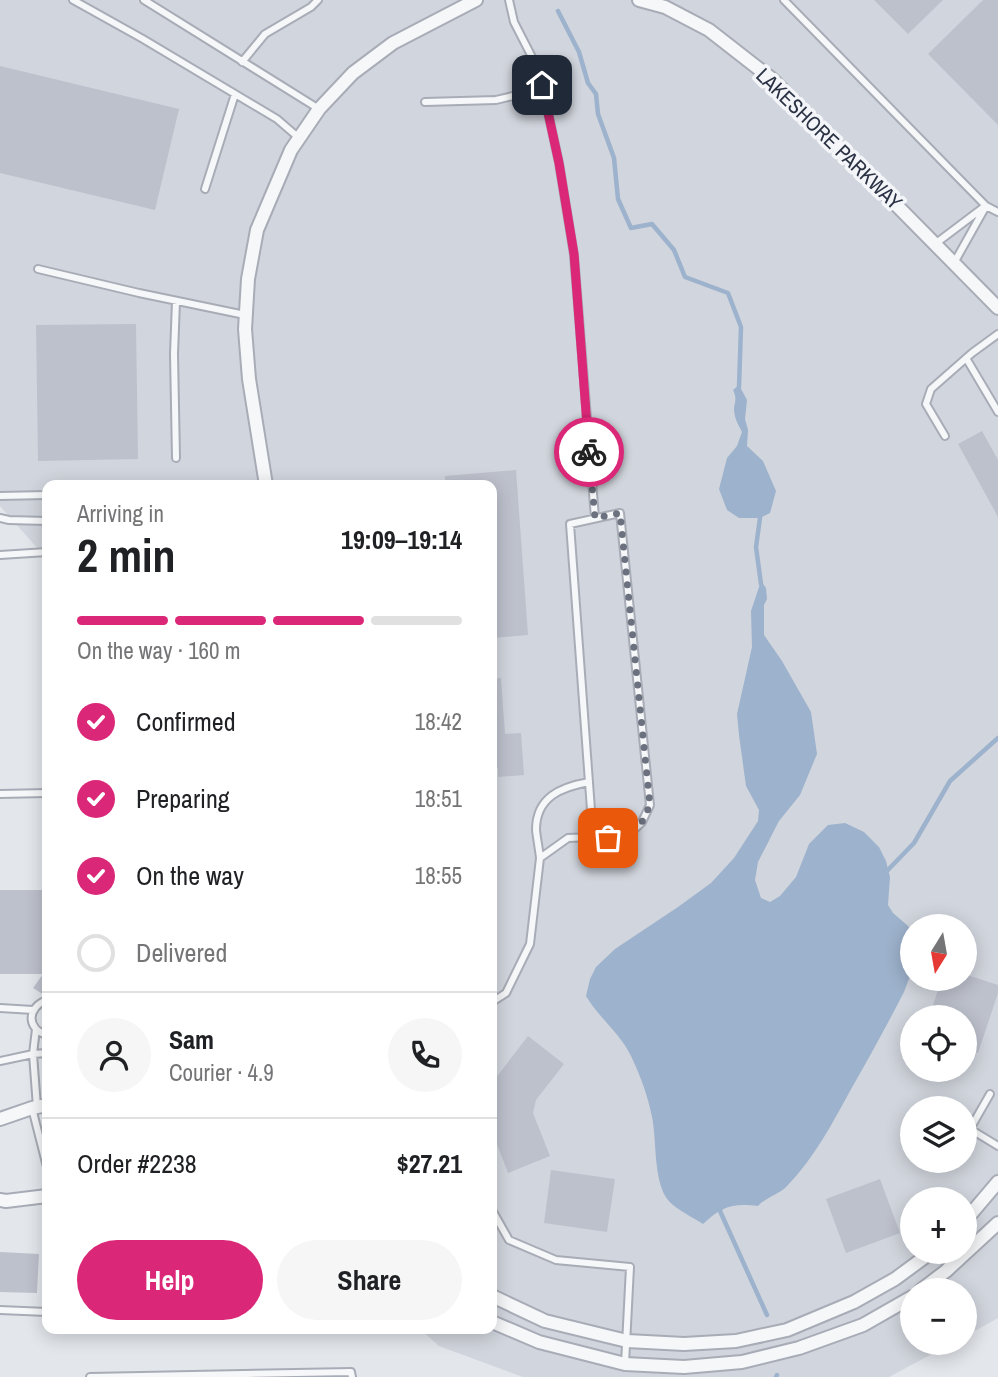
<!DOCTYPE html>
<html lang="en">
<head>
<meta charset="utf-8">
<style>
  body { margin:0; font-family:"Archivo Narrow",sans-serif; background:#f6f6f6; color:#202124; height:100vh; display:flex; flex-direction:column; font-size:26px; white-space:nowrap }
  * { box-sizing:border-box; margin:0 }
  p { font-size:23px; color:#757577 }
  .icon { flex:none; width:38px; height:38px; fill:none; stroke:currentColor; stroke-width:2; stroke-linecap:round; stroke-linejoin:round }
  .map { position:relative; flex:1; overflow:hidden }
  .panel { position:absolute; left:42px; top:480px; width:455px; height:854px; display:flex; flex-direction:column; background:#fff; border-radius:14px; box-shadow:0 4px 18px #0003 }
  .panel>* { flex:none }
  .needle { width:46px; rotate:191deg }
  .buttons { position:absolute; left:900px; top:914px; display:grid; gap:14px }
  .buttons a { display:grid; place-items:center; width:77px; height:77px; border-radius:50%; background:#fff; box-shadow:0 4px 18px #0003; font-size:35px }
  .pin { position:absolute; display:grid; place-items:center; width:60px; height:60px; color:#fff; margin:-30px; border-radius:14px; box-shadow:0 4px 10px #0006 }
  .courier { position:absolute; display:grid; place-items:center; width:70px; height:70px; margin:-35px; border:5px solid #db2777; border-radius:50%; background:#fff; color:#222; box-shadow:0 2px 9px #0007 }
  .headline em { font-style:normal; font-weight:700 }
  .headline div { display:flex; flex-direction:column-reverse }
  .headline { display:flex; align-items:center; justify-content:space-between; height:119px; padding:0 35px }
  h1 { font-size:46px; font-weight:700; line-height:52px }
  .bar { display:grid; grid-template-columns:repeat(4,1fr); gap:10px 7px; align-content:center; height:84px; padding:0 35px }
  .bar i { height:9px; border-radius:5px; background:#e0e0e0 }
  .bar .on { background:#db2777 }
  .bar p { grid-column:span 4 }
  .line { display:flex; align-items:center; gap:18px; padding:0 35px; border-top:2px solid #e0e0e0 }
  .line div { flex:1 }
  .round { display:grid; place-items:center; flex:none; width:74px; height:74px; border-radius:37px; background:#f6f6f6 }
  ol { padding:0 35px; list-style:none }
  li { display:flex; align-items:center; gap:21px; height:77px }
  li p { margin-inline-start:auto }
  li .icon { padding:7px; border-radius:50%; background:#db2777; color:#fff; stroke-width:4 }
  li:last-child { color:#757577 }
  li i { width:38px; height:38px; border:4px solid #e0e0e0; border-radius:50% }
  .cta { display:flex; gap:14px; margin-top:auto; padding:14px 35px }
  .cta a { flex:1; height:80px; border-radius:42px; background:#db2777; color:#fff; font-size:28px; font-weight:700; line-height:80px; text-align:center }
  .cta a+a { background:#f6f6f6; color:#202124 }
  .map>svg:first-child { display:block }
  .built { fill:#d1d5dd; fill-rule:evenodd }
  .water { fill:#9db2cc }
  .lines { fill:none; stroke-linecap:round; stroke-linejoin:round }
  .stream { stroke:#9db2cc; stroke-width:4.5 }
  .building { fill:#bdc1cc }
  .service-casing { stroke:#a8acb6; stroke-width:10 }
  .minor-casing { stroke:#a8acb6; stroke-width:16 }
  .service { stroke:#f6f7f9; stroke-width:6 }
  .minor { stroke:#f6f7f9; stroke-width:12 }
  .done { stroke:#6b717e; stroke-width:7; stroke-dasharray:0 12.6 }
  .route { stroke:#db2777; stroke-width:9 }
  .labels { text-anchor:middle; stroke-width:7; stroke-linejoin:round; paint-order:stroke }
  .street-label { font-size:21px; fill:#2a3244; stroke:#f3f5f8 }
</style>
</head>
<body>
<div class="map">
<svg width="998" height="1377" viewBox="0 0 998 1377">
  <rect width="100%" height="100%" fill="#e3e6eb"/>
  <path class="built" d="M0 0H998V1318L964 1337V1290H912V1342H954L889 1377H523L439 1346 419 1328H492V485H47V559L0 506ZM912 926H964V978H912ZM912 1017H964V1069H912ZM912 1108H964V1160H912ZM912 1199H964V1251H912Z"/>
  <path class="water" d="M739 385 747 400 745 419 748 430 747 446 763 461 776 491 770 513 760 518H739L727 510 719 489 727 458 737 446 742 432C738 424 734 418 734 408 735 401 737 398 733 390Z
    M761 581 766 588 767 599 764 605V635L782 661 811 712 817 754 800 795 779 821 758 862 755 880 761 898 770 902 780 896 796 877 809 844 828 825 845 823 864 832 879 847 886 861 890 877 888 905 893 913 907 925 912 931V971L904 992C887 1025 869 1058 850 1091 832 1124 814 1158 788 1185 779 1195 766 1197 758 1206 733 1203 722 1206 703 1224 694 1218 674 1208 668 1200 653 1181 657 1140 652 1117 648 1096 640 1075 631 1056 620 1033 599 1018 586 996L590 979 596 967 615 949 678 907 711 883 734 858 758 821 759 810 746 786 739 735 737 714 752 647 751 611Z"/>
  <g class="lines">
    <path class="stream" d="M558 11 579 52 588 83 596 94 598 114 614 158 618 199 631 228 652 224 674 250 685 277 728 293 741 327 739 387
      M758 513 760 518 756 547 761 584
      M885 873 914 843 950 781 998 738
      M721 1207 720 1211 767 1315
      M776 1377 777 1375"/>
  </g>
  <path class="building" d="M874 0H943L908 34Z
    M983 0H998V125L928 54Z
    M0 66 179 109 155 210 0 173Z
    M136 324 138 459 38 461 36 325Z
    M982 431 998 460V517L958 444Z
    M516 470 528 635 492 638V485H445V476Z
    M501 678 505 734 521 733 524 775 498 777V768L492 769V679Z
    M0 890H47V994L44 995 33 988 43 974H0Z
    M964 974 998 985V993L978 1053 964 1048V1017H929L942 978H964Z
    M528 1036 564 1064 536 1100 533 1113 550 1156 508 1173 492 1131V1095L495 1079Z
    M551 1170 615 1179 607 1232 544 1223Z
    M880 1179 900 1233 846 1253 826 1199Z
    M0 1252 39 1254 37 1293 0 1292Z"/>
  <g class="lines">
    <defs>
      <path id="service" d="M73 0 143 39 277 119 299 138
        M144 0 319 109
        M509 0 514 22 535 63 543 89 559 163 574 255 595 518
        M784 0 986 206 998 212
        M242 62 265 34 311 7 318 0
        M425 102 496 100 543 89
        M205 189 235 94
        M935 244 984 207
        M954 263 986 206
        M38 269 139 293 245 315
        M966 358 998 412
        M945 436 926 404 931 389 972 353 998 334
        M176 458 174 354 176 301
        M0 496 47 495
        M0 518 9 520 47 521
        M0 555 47 552
        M0 794 47 793
        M540 858C539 849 537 839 536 830 536 797 561 787 589 782
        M47 1000C27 1007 26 1029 47 1035
        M492 1002 506 993 530 944 540 858 568 838 593 837 623 840 642 822 650 805 620 513 570 524 593 837
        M0 1008 33 1010
        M0 1061 33 1054 36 1029
        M990 1094 970 1129 998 1146
        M932 1106 934 1108
        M37 1107 33 1054 47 1053
        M32 1108 47 1167
        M492 1210 509 1240 556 1260 630 1267 625 1364
        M0 1310 47 1312
        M90 1377 351 1372 352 1377"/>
      <path id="minor" d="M639 0 665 7 709 30 772 79 998 308
        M266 485 249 379 245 329 248 279 257 230 291 150 319 109 353 73 393 43 476 0
        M0 1119 32 1108 47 1105
        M0 1200 6 1201 47 1196
        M964 1222 998 1182
        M921 1290 946 1271 998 1223
        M492 1296 545 1321 627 1341 684 1344 736 1341 787 1330 854 1302 895 1279 933 1251
        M492 1322 539 1342 625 1364 684 1367 742 1362 799 1348 863 1325 912 1297"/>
    </defs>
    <use href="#service" class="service-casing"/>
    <use href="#minor" class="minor-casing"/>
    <use href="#service" class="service"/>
    <use href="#minor" class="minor"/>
  </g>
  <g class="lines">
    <path class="done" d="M589 452 595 518 620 513 650 805 642 822 623 840 608 838"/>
    <path class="route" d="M542 85 559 163 574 254 589 452"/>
  </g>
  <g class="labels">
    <g class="street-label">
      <text transform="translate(829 139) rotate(44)" y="7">LAKESHORE PARKWAY</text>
    </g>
  </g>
</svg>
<div class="buttons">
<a><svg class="needle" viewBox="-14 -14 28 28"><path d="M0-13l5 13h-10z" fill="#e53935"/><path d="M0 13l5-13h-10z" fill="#757577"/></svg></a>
<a><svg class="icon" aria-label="locate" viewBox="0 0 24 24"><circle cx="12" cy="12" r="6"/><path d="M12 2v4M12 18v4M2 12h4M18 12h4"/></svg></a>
<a><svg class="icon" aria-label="layers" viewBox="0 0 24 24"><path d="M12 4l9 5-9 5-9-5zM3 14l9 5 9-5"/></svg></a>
<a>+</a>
<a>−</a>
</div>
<div class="pin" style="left:608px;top:838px;background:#ea580c"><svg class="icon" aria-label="bag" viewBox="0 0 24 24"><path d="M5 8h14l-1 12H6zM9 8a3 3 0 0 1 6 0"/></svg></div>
<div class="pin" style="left:542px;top:85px;background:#1f2937"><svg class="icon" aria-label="home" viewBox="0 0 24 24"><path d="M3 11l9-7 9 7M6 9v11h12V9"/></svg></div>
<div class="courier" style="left:589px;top:452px"><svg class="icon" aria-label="bike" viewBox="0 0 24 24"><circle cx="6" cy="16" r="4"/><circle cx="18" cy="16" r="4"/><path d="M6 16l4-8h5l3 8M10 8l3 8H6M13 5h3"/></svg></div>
<section class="panel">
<div class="headline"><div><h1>2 min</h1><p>Arriving in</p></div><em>19:09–19:14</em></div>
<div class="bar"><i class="on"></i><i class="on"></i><i class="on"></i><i></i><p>On the way · 160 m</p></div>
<ol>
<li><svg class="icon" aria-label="check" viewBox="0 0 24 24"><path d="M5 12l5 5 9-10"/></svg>Confirmed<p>18:42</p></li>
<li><svg class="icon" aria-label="check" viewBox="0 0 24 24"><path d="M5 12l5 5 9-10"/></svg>Preparing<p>18:51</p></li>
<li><svg class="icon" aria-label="check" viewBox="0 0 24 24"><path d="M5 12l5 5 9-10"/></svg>On the way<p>18:55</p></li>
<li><i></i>Delivered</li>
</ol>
<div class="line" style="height:126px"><a class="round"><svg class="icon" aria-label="person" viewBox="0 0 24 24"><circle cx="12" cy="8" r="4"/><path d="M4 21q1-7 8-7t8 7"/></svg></a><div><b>Sam</b><p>Courier · 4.9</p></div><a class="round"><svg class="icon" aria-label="phone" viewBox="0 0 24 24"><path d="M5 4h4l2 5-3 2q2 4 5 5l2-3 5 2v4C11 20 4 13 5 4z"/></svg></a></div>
<div class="line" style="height:91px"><div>Order #2238</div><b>$27.21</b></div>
<div class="cta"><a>Help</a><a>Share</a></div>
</section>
</div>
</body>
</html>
